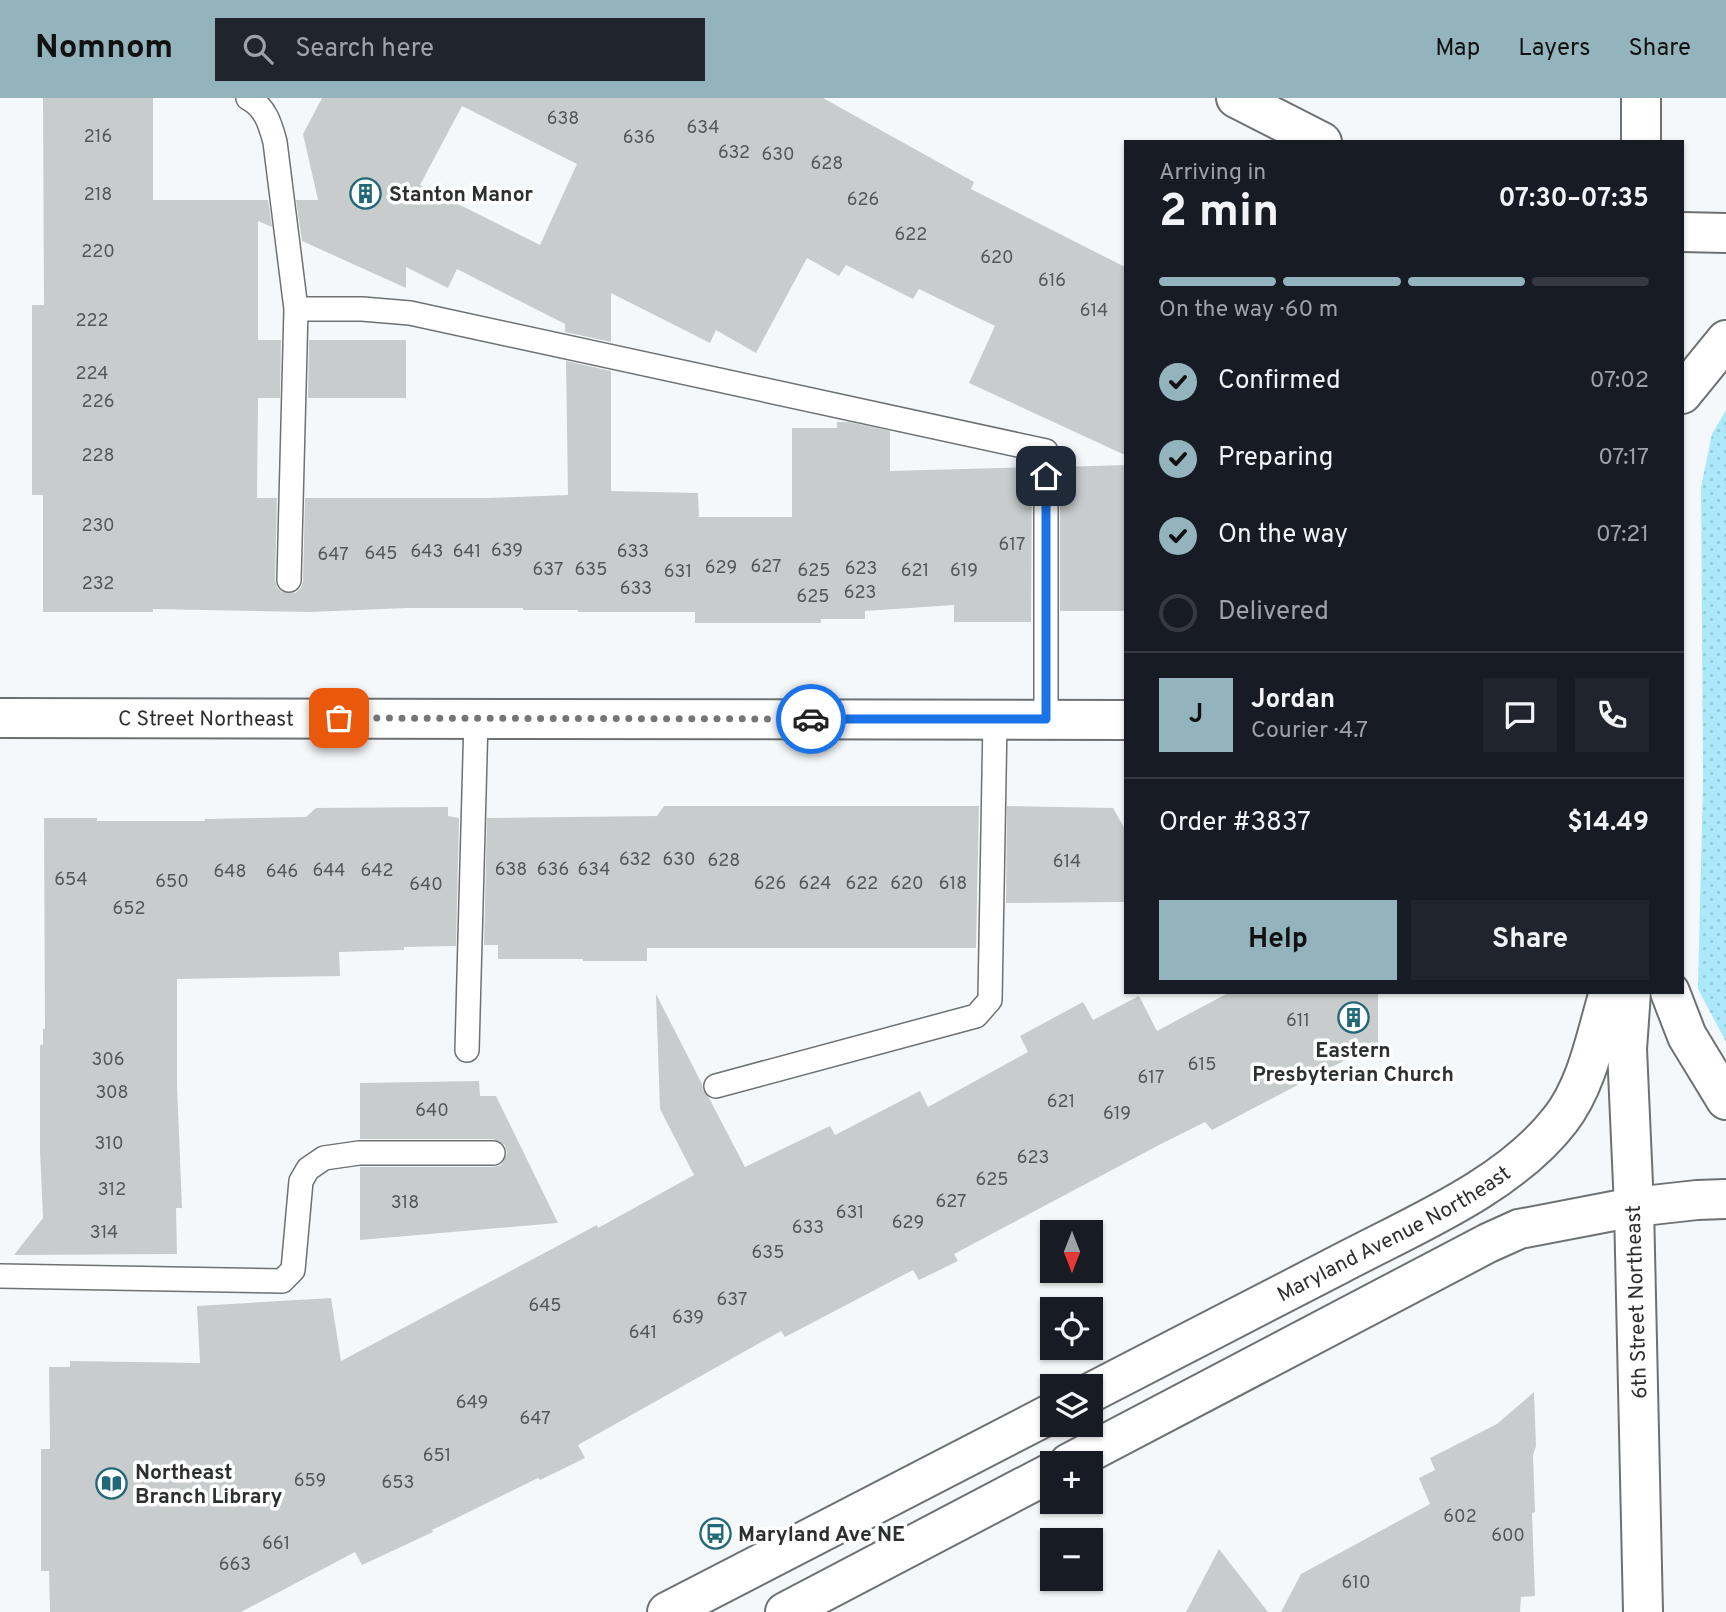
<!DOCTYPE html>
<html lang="en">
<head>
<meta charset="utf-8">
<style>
  body { margin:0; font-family:Overpass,sans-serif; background:#20242c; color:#f1f3f6; height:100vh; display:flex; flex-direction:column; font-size:26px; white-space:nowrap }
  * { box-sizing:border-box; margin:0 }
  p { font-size:23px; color:#9ea1a6 }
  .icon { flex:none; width:38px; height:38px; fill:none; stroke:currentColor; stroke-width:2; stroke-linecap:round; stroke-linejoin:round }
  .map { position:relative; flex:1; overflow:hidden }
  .sheet { position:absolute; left:1124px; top:42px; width:560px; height:854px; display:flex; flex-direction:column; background:#171b24; border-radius:0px; box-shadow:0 2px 5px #0004 }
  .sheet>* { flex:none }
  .needle { width:46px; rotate:180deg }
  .buttons { position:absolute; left:1040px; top:1122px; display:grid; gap:14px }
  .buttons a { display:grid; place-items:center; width:63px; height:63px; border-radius:0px; background:#171b24; box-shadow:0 2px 5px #0004; font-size:35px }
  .pin { position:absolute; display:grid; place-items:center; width:60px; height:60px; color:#fff; margin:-30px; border-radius:14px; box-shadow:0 4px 10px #0006 }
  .courier { position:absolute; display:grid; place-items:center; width:70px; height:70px; margin:-35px; border:5px solid #1a73e8; border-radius:50%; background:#fff; color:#222; box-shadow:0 2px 9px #0007 }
  .headline em { font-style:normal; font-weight:700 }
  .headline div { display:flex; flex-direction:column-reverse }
  .headline { display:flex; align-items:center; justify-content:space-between; height:119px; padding:0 35px }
  h1 { font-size:46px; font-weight:700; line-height:52px }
  .bar { display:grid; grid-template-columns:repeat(4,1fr); gap:10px 7px; align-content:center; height:84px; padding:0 35px }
  .bar i { height:9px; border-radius:5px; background:#363941 }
  .bar .active { background:#94b4bd }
  .bar p { grid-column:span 4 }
  .line { display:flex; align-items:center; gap:18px; padding:0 35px; border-top:2px solid #363941 }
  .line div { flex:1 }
  .round { display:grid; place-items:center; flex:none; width:74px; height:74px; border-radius:0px; background:#20242c }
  ol { padding:0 35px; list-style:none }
  li { display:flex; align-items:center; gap:21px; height:77px }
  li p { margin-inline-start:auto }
  li .icon { padding:7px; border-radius:50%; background:#94b4bd; color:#111; stroke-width:4 }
  li:last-child { color:#9ea1a6 }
  li i { width:38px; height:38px; border:4px solid #363941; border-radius:50% }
  .cta { display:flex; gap:14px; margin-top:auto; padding:14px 35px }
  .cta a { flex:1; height:80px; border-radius:0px; background:#94b4bd; color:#111; font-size:28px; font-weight:700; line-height:80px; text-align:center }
  .cta a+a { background:#20242c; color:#f1f3f6 }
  header { display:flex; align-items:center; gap:42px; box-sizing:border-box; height:98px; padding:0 35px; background:#94b4bd; color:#111 }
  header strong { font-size:33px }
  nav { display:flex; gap:38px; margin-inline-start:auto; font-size:24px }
  .search { width:490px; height:63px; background:#20242c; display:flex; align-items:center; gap:18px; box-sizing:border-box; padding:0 24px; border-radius:0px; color:#9ea1a6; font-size:26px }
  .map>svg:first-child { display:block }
  .park { fill:url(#park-dots) }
  .building { fill:#c8cccd; fill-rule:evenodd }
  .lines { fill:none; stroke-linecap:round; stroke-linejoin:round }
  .lane-casing { stroke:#6e7172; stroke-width:26 }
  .secondary-casing { stroke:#6e7172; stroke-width:42 }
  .primary-casing { stroke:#6e7172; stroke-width:42 }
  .lane { stroke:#fff; stroke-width:23 }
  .secondary { stroke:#fff; stroke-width:38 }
  .primary { stroke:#fff; stroke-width:38 }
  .done { stroke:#747677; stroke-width:7; stroke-dasharray:0 12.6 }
  .route { stroke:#1a73e8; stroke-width:9 }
  .labels { text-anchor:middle; stroke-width:7; stroke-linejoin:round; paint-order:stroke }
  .number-label { font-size:18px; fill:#545757 }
  .poi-label { font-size:21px; font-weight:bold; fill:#2e3030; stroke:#fff; text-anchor:start }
  .street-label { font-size:21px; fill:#2e3030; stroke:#fff }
</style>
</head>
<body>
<header>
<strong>Nomnom</strong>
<div class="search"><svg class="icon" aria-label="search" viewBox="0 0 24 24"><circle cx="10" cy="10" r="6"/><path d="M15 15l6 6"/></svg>Search here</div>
<nav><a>Map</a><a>Layers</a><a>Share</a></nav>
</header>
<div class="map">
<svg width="1726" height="1514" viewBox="0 0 1726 1514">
  <defs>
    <pattern id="park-dots" width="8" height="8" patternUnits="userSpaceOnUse" patternTransform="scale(1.75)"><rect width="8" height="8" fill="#abe9fa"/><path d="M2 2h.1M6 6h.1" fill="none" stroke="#93c8d7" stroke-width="1.8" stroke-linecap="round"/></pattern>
  </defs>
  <rect width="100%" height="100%" fill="#f5f8fa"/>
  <path class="park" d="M1726 312V944L1698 891 1703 681 1701 389 1712 336Z"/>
  <path class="building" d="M43 0H153V102H268L272 129 258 123V242H281L280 300H258L257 400H277L275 482 277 489 282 494 295 495 301 490 303 483 305 400H487L568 397 566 263 611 273V393L698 395 699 419H792V330H837V324H849L890 333V373L1032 369 1031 524H954V507L865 513V521H821V525H695V514H578V512H523V510H407L310 514 153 511V514H43V397H32V207H44Z
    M322 0H823L974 84 971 91 1125 169V357L969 285 995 228 919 191 913 201 846 167 839 178 807 160 756 255 716 232 710 245 611 195V244L565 234V226L457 171 448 190 406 169V190L302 143 296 102H318L303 36ZM462 8 577 66 540 147 420 87Z
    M309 242H406V300H308Z
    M1125 367V513H1060V369Z
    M664 708H979L976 850H647V863H583V861H498V847H484L487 720 657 718Z
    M1007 708 1113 710 1125 731V804L1006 805Z
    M448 709V718L459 720 456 848 404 849V852L339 854 340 878 177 881V987L182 1110H176L177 1156 14 1157 43 1120 40 1053V947H43V931H45L44 720H97V723H205V721L306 719 316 710Z
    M1230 894H1378V945L1212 1032 1205 1024 1159 1047 954 1156 958 1163 919 1182 913 1172 785 1239 781 1233 578 1347 585 1360 540 1382 538 1380 432 1432 433 1434 362 1467 355 1454 241 1514H50L49 1473H41V1351H50L49 1269H70V1263L200 1265 197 1208 331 1200 341 1263 597 1127 598 1130 694 1077 660 1011 656 896 702 986 703 992 709 1000 745 1069 830 1028 835 1037 920 993 928 1009 1028 954 1020 938 1083 904 1093 922 1139 898 1157 933Z
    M479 983 480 998H496L558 1125 360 1142V1069H493L501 1067 507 1056 505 1047 493 1041H360V985Z
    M1534 1294 1536 1348 1533 1357 1535 1414 1532 1415 1535 1498 1521 1499 1520 1514H1281L1301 1476 1430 1406 1419 1380 1435 1372 1430 1360 1497 1326Z
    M1219 1451 1268 1514H1186Z"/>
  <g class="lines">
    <defs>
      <path id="lane" d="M248 0C265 9 270 25 275 44L296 211H362L410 215 1046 353V622
        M289 482 296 211
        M467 952 476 621
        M716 988 976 918 990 902 995 622
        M0 1178 282 1183 293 1172 301 1083 308 1071 324 1060 359 1055H493"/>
      <g id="secondary">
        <path d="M1641 0V44"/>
        <path id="s1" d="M0 620 1125 622"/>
        <path d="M1634 1109 1643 1514"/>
      </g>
      <g id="primary">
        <path d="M1236 0 1322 44"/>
        <path d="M1682 134 1726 135"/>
        <path d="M1682 296 1726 242"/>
        <path d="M1631 894 1627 951 1634 1109"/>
        <path d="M1670 894 1687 938 1726 1002"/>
        <path id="s2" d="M1090 1295C1173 1252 1257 1209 1340 1166 1414 1127 1508 1089 1560 1022 1588 986 1596 937 1609 894"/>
        <path d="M1069 1365 1488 1145 1519 1131 1634 1109 1697 1102 1726 1101"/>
        <path d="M667 1514 1052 1315"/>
        <path d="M785 1514 1052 1374"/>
      </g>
    </defs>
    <use href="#lane" class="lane-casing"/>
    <use href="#secondary" class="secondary-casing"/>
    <use href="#primary" class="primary-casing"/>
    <use href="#lane" class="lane"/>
    <use href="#secondary" class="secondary"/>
    <use href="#primary" class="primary"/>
  </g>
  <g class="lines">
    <path class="done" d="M339 620 811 621"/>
    <path class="route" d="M811 621H1046V378"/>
  </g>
  <defs>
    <symbol id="building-ring" viewBox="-11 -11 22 22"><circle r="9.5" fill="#fff" stroke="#236878" stroke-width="1.5"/><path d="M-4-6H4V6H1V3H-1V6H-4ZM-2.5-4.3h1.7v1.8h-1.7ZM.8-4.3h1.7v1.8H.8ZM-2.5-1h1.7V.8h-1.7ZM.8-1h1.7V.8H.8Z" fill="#236878"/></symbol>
    <symbol id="library-ring" viewBox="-11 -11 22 22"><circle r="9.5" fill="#fff" stroke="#236878" stroke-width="1.5"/><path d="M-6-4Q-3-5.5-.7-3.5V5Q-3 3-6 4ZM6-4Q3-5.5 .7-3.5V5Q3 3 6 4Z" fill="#236878"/></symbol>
    <symbol id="bus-ring" viewBox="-11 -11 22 22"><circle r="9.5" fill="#fff" stroke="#236878" stroke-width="1.5"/><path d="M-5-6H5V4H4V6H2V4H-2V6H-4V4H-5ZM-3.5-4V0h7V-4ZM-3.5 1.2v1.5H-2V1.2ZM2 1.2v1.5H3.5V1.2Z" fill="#236878"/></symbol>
  </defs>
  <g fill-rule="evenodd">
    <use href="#building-ring" x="348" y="78" width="35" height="35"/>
    <use href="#building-ring" x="1336" y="902" width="35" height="35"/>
    <use href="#library-ring" x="94" y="1368" width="35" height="35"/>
    <use href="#bus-ring" x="698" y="1418" width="35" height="35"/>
  </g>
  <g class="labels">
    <g class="number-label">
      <text x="563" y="26">638</text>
      <text x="703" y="35">634</text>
      <text x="98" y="44">216</text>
      <text x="639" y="45">636</text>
      <text x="734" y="60">632</text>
      <text x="778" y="62">630</text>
      <text x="827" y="71">628</text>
      <text x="98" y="102">218</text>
      <text x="863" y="107">626</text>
      <text x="911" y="142">622</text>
      <text x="98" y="159">220</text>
      <text x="997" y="165">620</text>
      <text x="1052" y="188">616</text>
      <text x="1094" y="218">614</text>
      <text x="92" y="228">222</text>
      <text x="92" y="281">224</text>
      <text x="98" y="309">226</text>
      <text x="98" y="363">228</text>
      <text x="98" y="433">230</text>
      <text x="1012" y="452">617</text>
      <text x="507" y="458">639</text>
      <text x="427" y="459">643</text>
      <text x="467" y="459">641</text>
      <text x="633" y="459">633</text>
      <text x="381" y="461">645</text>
      <text x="333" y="462">647</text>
      <text x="766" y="474">627</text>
      <text x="721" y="475">629</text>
      <text x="861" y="476">623</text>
      <text x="548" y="477">637</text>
      <text x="591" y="477">635</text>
      <text x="814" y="478">625</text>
      <text x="915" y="478">621</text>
      <text x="964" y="478">619</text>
      <text x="678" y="479">631</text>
      <text x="98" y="491">232</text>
      <text x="636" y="496">633</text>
      <text x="860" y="500">623</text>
      <text x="813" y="504">625</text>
      <text x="635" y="767">632</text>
      <text x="679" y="767">630</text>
      <text x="724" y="768">628</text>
      <text x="1067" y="769">614</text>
      <text x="511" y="777">638</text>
      <text x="553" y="777">636</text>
      <text x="594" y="777">634</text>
      <text x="329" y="778">644</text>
      <text x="377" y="778">642</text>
      <text x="230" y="779">648</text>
      <text x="282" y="779">646</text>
      <text x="71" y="787">654</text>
      <text x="172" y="789">650</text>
      <text x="770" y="791">626</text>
      <text x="815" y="791">624</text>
      <text x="862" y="791">622</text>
      <text x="907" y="791">620</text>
      <text x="953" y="791">618</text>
      <text x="426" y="792">640</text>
      <text x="129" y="816">652</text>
      <text x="1298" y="928">611</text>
      <text x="108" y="967">306</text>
      <text x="1202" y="972">615</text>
      <text x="1151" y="985">617</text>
      <text x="112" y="1000">308</text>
      <text x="1061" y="1009">621</text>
      <text x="432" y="1018">640</text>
      <text x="1117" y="1021">619</text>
      <text x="109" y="1051">310</text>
      <text x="1033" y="1065">623</text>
      <text x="992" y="1087">625</text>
      <text x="112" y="1097">312</text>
      <text x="951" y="1109">627</text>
      <text x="405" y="1110">318</text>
      <text x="850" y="1120">631</text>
      <text x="908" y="1130">629</text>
      <text x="808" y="1135">633</text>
      <text x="104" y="1140">314</text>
      <text x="768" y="1160">635</text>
      <text x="732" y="1207">637</text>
      <text x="545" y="1213">645</text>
      <text x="688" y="1225">639</text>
      <text x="643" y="1240">641</text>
      <text x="472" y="1310">649</text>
      <text x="535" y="1326">647</text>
      <text x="437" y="1363">651</text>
      <text x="310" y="1388">659</text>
      <text x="398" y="1390">653</text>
      <text x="1460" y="1424">602</text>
      <text x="1508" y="1443">600</text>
      <text x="276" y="1451">661</text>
      <text x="235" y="1472">663</text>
      <text x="1356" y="1490">610</text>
    </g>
    <g class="poi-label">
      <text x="389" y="103">Stanton Manor</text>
      <text x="1353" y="959" text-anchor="middle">Eastern<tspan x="1353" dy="24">Presbyterian Church</tspan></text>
      <text x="135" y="1381">Northeast<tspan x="135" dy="24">Branch Library</tspan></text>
      <text x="738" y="1443">Maryland Ave NE</text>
    </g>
    <g class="street-label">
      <text dy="7" stroke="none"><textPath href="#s1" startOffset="206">C Street Northeast</textPath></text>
      <text dy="7" stroke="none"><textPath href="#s2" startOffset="343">Maryland Avenue Northeast</textPath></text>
      <text transform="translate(1636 1204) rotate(-92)" y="7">6th Street Northeast</text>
    </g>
  </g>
</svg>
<div class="buttons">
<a><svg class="needle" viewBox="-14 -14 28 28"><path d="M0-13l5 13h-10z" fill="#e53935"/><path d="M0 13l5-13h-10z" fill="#9ea1a6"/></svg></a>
<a><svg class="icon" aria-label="locate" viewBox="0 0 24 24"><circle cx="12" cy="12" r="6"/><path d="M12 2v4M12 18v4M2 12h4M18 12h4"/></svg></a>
<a><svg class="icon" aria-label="layers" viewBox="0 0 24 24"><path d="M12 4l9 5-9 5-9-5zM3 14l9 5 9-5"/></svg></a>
<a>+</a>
<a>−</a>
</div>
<div class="pin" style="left:339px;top:620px;background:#ea580c"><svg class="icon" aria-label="bag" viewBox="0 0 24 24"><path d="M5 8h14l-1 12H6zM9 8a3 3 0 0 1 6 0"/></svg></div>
<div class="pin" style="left:1046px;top:378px;background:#1f2937"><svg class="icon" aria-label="home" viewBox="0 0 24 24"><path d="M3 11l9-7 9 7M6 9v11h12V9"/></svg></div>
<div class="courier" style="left:811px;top:621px"><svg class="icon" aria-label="car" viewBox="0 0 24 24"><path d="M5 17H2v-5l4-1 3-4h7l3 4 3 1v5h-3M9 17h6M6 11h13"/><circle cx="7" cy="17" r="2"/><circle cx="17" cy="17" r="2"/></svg></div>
<section class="sheet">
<div class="headline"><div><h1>2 min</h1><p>Arriving in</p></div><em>07:30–07:35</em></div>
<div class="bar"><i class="active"></i><i class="active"></i><i class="active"></i><i></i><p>On the way · 60 m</p></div>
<ol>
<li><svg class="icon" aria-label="check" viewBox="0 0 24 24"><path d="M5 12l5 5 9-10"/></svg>Confirmed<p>07:02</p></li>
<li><svg class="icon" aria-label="check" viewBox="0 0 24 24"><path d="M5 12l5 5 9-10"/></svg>Preparing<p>07:17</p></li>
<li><svg class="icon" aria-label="check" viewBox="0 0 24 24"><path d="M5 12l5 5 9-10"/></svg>On the way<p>07:21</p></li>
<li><i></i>Delivered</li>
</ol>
<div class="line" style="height:126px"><b class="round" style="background:#94b4bd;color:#111">J</b><div><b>Jordan</b><p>Courier · 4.7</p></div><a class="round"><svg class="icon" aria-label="chat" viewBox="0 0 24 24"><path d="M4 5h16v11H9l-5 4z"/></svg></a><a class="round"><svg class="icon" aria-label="phone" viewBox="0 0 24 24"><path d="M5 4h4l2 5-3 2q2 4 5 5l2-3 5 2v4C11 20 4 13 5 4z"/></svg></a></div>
<div class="line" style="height:91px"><div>Order #3837</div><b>$14.49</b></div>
<div class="cta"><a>Help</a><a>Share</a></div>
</section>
</div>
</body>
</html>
